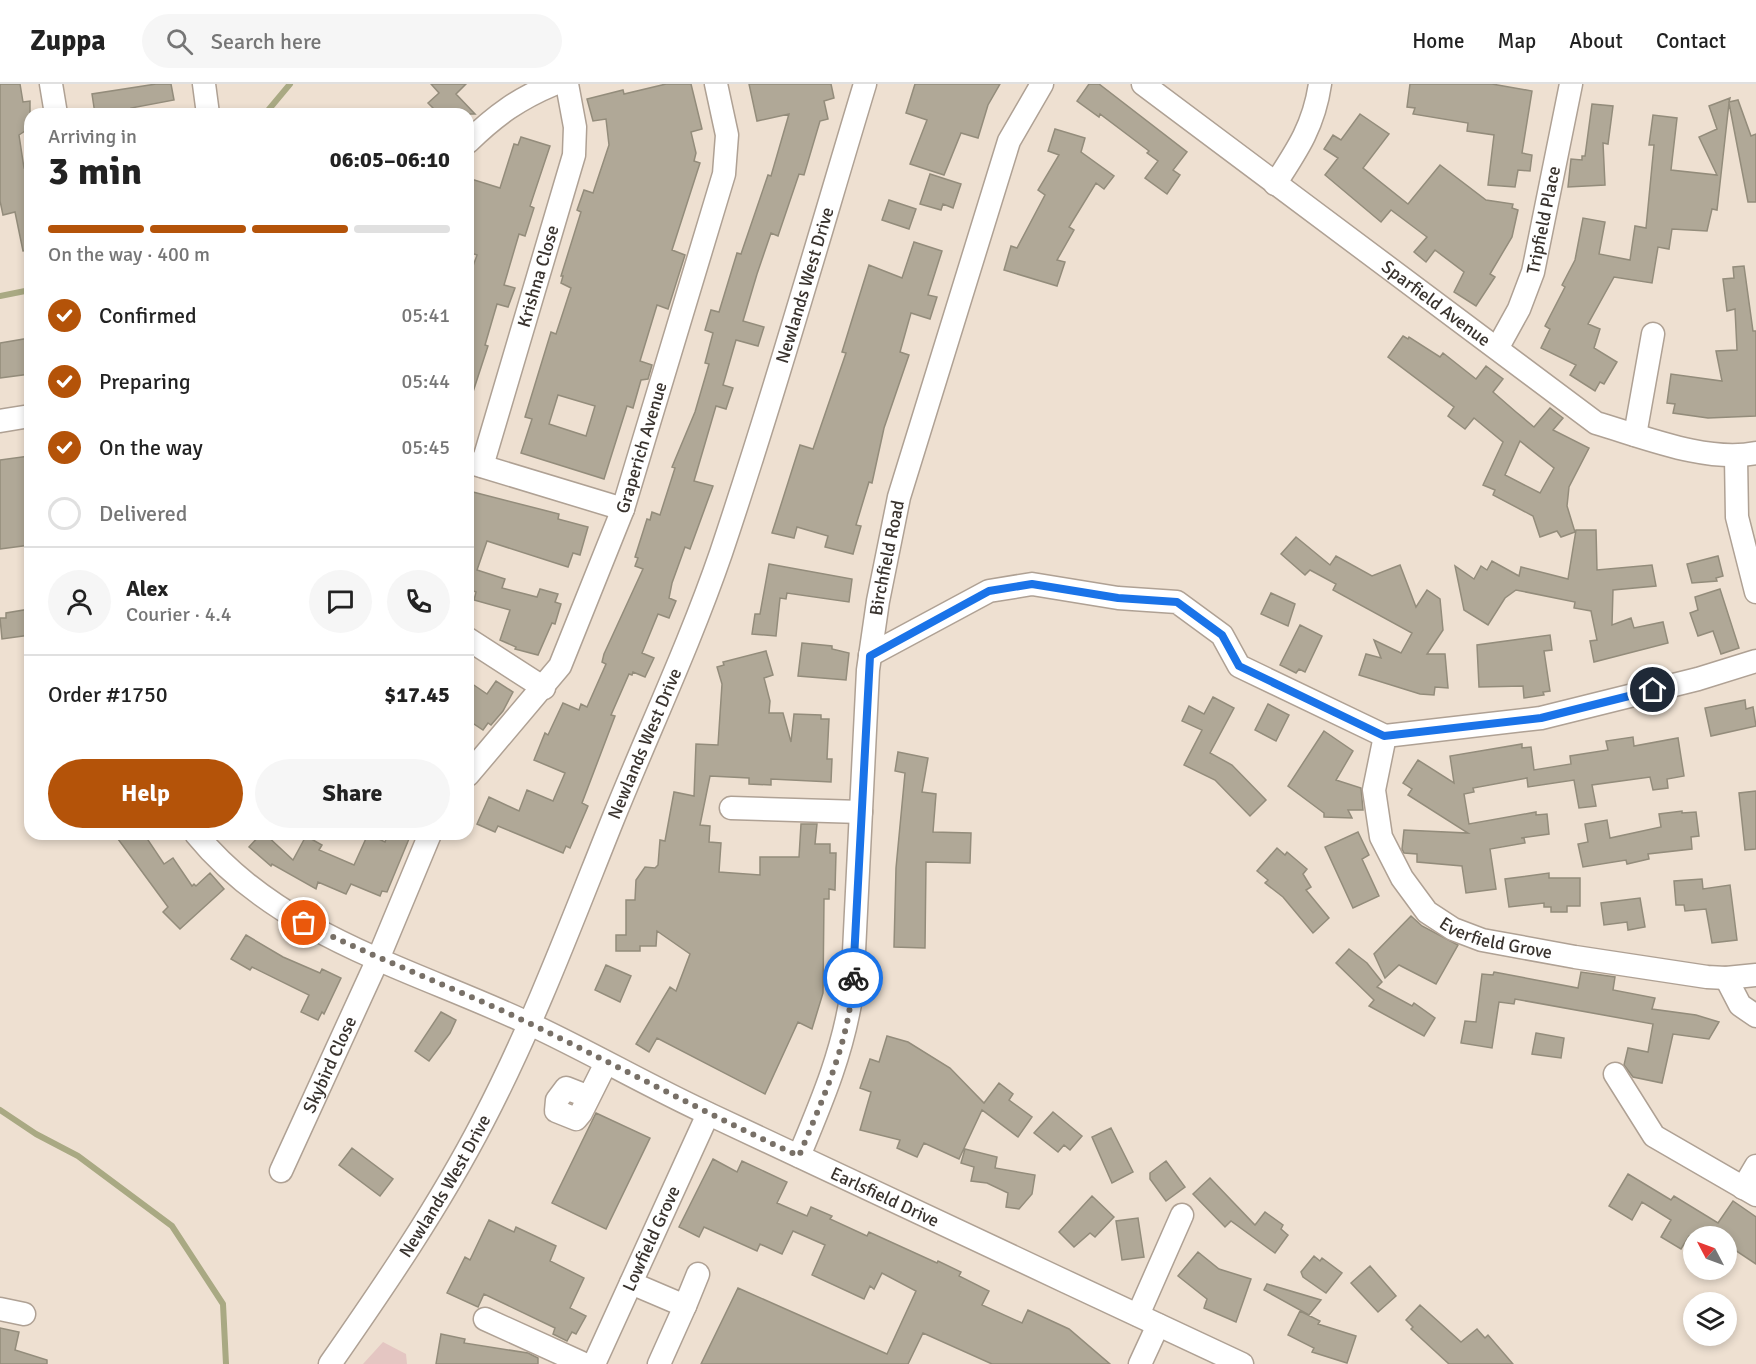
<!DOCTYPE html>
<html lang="en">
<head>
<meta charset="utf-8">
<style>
  body { margin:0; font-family:Signika,sans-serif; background:#f6f6f6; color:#222; height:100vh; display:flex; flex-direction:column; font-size:22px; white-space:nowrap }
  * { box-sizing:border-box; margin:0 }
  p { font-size:20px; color:#767676 }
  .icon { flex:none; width:33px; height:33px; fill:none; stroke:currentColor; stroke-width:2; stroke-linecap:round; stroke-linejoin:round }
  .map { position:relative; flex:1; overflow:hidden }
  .panel { position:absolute; left:24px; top:24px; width:450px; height:732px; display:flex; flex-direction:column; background:#fff; border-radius:18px; box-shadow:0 3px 9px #0003 }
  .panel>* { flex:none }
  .needle { width:39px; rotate:311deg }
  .buttons { position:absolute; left:1683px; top:1142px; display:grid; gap:12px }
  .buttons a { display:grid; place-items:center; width:54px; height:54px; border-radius:50%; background:#fff; box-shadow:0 3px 9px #0003; font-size:30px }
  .pin { position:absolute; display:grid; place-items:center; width:51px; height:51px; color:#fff; margin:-26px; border:3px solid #fff; border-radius:50%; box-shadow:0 2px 6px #0007 }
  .courier { position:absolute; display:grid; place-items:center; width:60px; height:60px; margin:-30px; border:4px solid #1a73e8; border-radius:50%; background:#fff; color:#222; box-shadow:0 2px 8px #0007 }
  .headline em { font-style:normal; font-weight:700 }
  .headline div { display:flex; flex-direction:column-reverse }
  .headline { display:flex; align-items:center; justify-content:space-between; height:102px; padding:0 24px }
  h1 { font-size:39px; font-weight:700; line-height:45px }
  .bar { display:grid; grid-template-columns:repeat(4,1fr); gap:9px 6px; align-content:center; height:72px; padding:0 24px }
  .bar i { height:8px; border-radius:4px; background:#e0e0e0 }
  .bar .current { background:#b45309 }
  .bar p { grid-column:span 4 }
  .line { display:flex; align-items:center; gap:15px; padding:0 24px; border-top:2px solid #e0e0e0 }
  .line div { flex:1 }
  .round { display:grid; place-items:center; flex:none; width:63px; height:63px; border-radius:32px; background:#f6f6f6 }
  ol { padding:0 24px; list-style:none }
  li { display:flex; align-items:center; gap:18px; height:66px }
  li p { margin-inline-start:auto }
  li .icon { padding:6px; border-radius:50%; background:#b45309; color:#fff; stroke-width:4 }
  li:last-child { color:#767676 }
  li i { width:33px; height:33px; border:3px solid #e0e0e0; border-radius:50% }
  .button { display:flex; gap:12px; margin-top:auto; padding:12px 24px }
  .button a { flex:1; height:69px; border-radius:36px; background:#b45309; color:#fff; font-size:24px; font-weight:700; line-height:69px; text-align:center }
  .button a+a { background:#f6f6f6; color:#222 }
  header { display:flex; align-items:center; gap:36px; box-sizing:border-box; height:84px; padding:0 30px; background:#fff; border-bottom:2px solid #e0e0e0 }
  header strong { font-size:28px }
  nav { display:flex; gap:33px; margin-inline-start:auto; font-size:21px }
  .search { width:420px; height:54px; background:#f6f6f6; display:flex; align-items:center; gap:15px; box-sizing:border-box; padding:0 21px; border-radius:33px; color:#767676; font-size:22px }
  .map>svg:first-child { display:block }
  .green { fill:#e4c6c2 }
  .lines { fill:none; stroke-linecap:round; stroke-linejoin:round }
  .stream { stroke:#a9a983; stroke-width:6 }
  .building { fill:#b0a897; stroke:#938c7b; stroke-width:1.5; fill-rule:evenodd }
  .minor-casing { stroke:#afa194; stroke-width:25 }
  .minor { stroke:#fff; stroke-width:22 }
  .done { stroke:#787067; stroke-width:6; stroke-dasharray:0 10.8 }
  .route { stroke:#1a73e8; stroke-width:8 }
  .labels { text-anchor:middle; stroke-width:5; stroke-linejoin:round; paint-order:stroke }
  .street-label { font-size:18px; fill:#39332e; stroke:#fcedde }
</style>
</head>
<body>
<header>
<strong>Zuppa</strong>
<div class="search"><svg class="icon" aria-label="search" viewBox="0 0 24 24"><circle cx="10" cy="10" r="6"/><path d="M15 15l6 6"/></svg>Search here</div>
<nav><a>Home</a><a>Map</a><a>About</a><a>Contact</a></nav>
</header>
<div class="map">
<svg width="1756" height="1280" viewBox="0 0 1756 1280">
  <rect width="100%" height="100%" fill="#eee0d1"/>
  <path class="green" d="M383 1258 406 1270 407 1280H363Z"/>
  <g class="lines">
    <path class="stream" d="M265 30 290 0
      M0 212 30 206
      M0 1026 36 1050 78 1072 172 1142 223 1220 226 1280"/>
  </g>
  <path class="building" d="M0 0H20L23 18 30 17V36H26L28 45 19 51 24 84 30 83V166L23 167 15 128 3 131 0 117Z
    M156 0H171L174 16 131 24V26L95 30 92 10Z
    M431 0H466L456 10 475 30H439L428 19 439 9Z
    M666 0H691L702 45 691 48 696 69 694 77 700 79 672 166 685 171 668 225 657 221 640 277 652 281 648 295 641 296 633 324 627 322 604 395 521 369 532 335 525 333 551 248 556 250 571 204 561 199 563 192H561L581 128 577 126 584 106 593 109 609 61 606 35 593 37 587 15 623 6 624 10ZM558 311 595 322 586 352 549 340Z
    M749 0H831L834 14 824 17 828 35 820 37 804 91 799 90 778 152 771 149 757 190 743 237 764 243 758 262 736 256 723 301 733 304 726 325 716 322 694 397 713 402 690 465 685 463 672 499 669 514 676 517 669 534 658 530 642 569 654 574 645 593 633 588 632 591 629 590 611 631 615 632 582 719 588 722 570 764 566 762 563 769 498 742 495 748 477 740 489 713 519 727 527 706 553 717 565 689 534 676 545 649 548 651 563 619 579 626 581 620 587 623 606 580 602 578 604 570 643 485 635 482 638 474 635 473 647 435 650 436 652 428 660 431 675 384 672 383 695 328 709 280 705 279 713 249 705 246 711 226 719 228 737 169 741 170 768 91 771 92 789 30 757 37Z
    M915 0H1000L988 21 978 54 961 49 944 91 910 80 927 36 906 29Z
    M1089 0H1099L1187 68 1173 86 1180 91 1167 110 1145 94 1158 77 1147 69 1149 67 1100 30 1099 33 1077 17Z
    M1410 0H1492L1532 7 1522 69 1532 71 1530 87 1518 86 1515 103 1488 101 1494 51 1467 47 1468 39 1413 30 1415 24 1407 23Z
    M1730 14 1729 18 1738 16 1751 52 1756 50V118H1748L1729 19 1717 126 1712 125 1707 147 1672 145 1669 165 1658 163 1652 199 1614 193 1588 240 1600 245 1594 264 1617 278 1604 300 1600 298 1595 307 1570 291 1576 281 1541 264 1550 245 1545 242 1565 203 1562 201 1575 176 1583 134 1605 138 1599 170 1630 176 1635 142 1646 144 1654 61H1649L1653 31 1677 34 1671 86 1717 91 1699 53 1717 45 1709 22Z
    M1592 20 1613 22 1608 60 1603 59 1605 101 1568 103 1571 75 1582 76V72H1585Z
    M1360 30 1389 50 1363 84 1408 120 1440 81 1486 116 1513 120 1512 124 1518 126 1512 153 1490 190 1495 193 1476 222 1454 208 1464 188 1435 166 1426 178 1414 168 1427 153 1391 126 1381 138 1325 91 1338 74 1324 65 1333 51 1341 56Z
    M1055 45 1085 54 1081 68 1114 92 1104 105 1096 99 1069 143 1074 146 1057 176 1065 178 1057 202 1004 186 1011 162 1017 164 1045 111 1038 106 1059 71 1048 67Z
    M521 53 550 62 530 122 534 124 525 152 519 150 504 201 515 204 508 223 497 220 485 261 488 262 471 314 468 313V196L477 171 468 168V94L500 104 514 60 518 61Z
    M930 90 961 100 953 124 943 120 941 126 920 120Z
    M889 116 916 125 909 145 882 136Z
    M914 158 942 167 928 211 937 213 930 235 911 229 900 268 909 271 884 344 872 399 869 398 856 441 861 442 853 470 825 463 828 452 797 443 794 454 772 449 800 361 813 365 846 269 842 268 869 181 902 194Z
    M1744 182 1753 247H1756V332L1708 334 1673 329 1675 320 1667 319 1671 290 1722 297 1716 267 1737 266 1735 225 1727 227 1723 195 1734 194 1733 183Z
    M1403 252 1408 255 1409 253 1440 273 1443 269 1476 295 1486 282 1503 295 1493 308 1516 328 1534 343 1550 324 1563 334 1553 346 1589 364 1569 403 1567 422 1575 448 1561 453 1557 447 1540 453 1533 432 1493 411 1495 406 1483 401 1503 358 1474 334 1465 345 1448 332 1454 323 1388 273ZM1520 357 1554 384 1540 409 1505 391Z
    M30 254V290L0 294V259Z
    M29 372 30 461 0 465V376Z
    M473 408 559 430 558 435 588 443 580 471 573 469 568 483 487 457 477 486 505 495 502 504 537 513 540 505 558 510 555 518 561 520 555 540 552 539 538 571 515 565 516 563 500 556 510 526 474 516 476 508 468 505V422Z
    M1576 446H1596L1597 486 1652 481 1656 502 1613 506 1612 541 1631 534 1634 544 1663 538 1668 559 1594 578 1590 557 1597 556 1591 527 1574 524 1575 518 1516 506 1505 514 1488 541 1464 526 1455 482 1474 495 1481 482 1487 486 1492 477 1519 492 1521 483 1568 495Z
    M1296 453 1330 481 1336 472 1372 492 1400 481 1416 523 1427 506 1440 515 1443 546 1427 570H1445L1448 604 1435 603 1434 611 1420 610 1359 591 1366 570 1381 574 1374 556 1401 569 1412 549 1333 506 1336 500 1310 486 1305 491 1281 470Z
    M1718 472 1723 492 1716 494 1717 497 1692 499 1687 480Z
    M769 480 852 495 849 518 787 509 786 515 780 514 776 552 752 550 755 530H760Z
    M1720 505 1739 564 1721 570 1713 547 1698 552 1690 529 1698 526 1695 513Z
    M1271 509 1295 520 1288 542 1261 530Z
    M30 525V551L2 555 0 534H6V529Z
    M1300 541 1322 552 1305 588 1299 585 1296 589 1280 581Z
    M1550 551 1552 566 1544 567 1550 607 1543 608 1544 611 1524 614 1523 602 1479 603 1477 561Z
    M802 559 832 562V565L849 569 846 596 798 592Z
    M766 567 773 591 764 594 770 617 769 629H783L791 658 794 630 821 631V635H829L827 675H832L831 698 771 695V701L749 700V694L710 692 700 741 710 742 709 758 721 759 719 788 760 791V773H799L801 740H817L815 760H830V769H836L835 806 829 805V815H824L823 909 812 945 798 938 765 1010 657 954 649 968 636 960 670 903 676 907 690 870 657 847 656 862H640V867H616V851H626V816H635L636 796 645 783 655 784 658 781 660 756 665 757 674 708 694 712 696 660 718 661 722 600 717 583 724 581 723 578Z
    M468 597 487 610 496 597 513 608 503 627 491 641 488 639 483 646 468 636Z
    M1213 613 1234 624 1210 669 1232 681 1266 716 1250 732 1215 696 1184 681 1202 646 1182 637 1189 622 1204 630Z
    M1745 616 1746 625 1753 623 1756 642 1711 652 1705 624Z
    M1268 620 1289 631 1276 657 1255 646Z
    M1324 647 1353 667 1336 696 1361 704 1363 726H1348L1352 734 1324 733V729L1288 702Z
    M1633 653 1634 662 1678 654 1684 692 1667 695 1668 704 1653 706 1650 693 1592 701 1596 722 1579 724 1574 696 1528 703 1527 694 1473 704 1474 708 1464 710 1469 740 1536 728V731L1547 730 1549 750 1521 754H1524L1525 759 1490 765 1496 805 1466 809 1462 782 1417 778V770L1404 769 1402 765 1404 746 1468 749 1408 711 1412 705 1403 699 1418 676 1454 699 1450 672 1522 660V664L1531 663 1534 686 1571 680 1570 672 1608 666 1606 657Z
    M898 668 928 674 922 708 936 710 933 748 971 749 970 779 926 778 925 864 894 863 896 784 905 689 895 687Z
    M1756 707V765L1745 766 1739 709Z
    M1682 727V729L1696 728 1699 752 1691 753 1692 765 1648 770 1649 775 1627 780 1626 776 1583 783 1578 760 1588 758 1585 740 1607 736 1610 754 1661 743 1659 730Z
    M1358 748 1369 771 1362 775 1379 812 1353 824 1325 763Z
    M129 750H144L164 780 173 774 192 802 194 800 196 802 210 789 224 805 180 845 163 828 168 823 118 755Z
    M261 750H265L293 776 306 752 322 761 319 766 354 781 368 750 385 758 388 750H411L387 808 382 807 380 812 351 800 346 810 318 798 316 805 272 780 271 782 249 763Z
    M1277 764 1285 771 1287 768 1307 785 1303 790 1311 803 1306 806 1329 834 1313 849 1283 813 1265 799 1268 796 1257 787Z
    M1549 789V794H1580V822H1567V828H1551V823H1544V819L1509 823 1505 795Z
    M1702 795 1703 805 1730 801 1737 856 1712 859 1706 825 1685 827 1684 821H1676L1674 797Z
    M1640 814 1645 843 1628 846 1627 838 1604 841 1601 819Z
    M1411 832 1422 842 1458 861 1436 900 1399 881 1385 894 1374 870Z
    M246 851 283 873 320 889 322 885 341 894 324 930 322 928 318 936 301 928 309 911 252 883 250 886 231 875Z
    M1349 865 1367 879 1382 898 1377 903 1412 922 1414 919 1435 934 1424 952 1369 922 1374 916 1336 879Z
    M606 881 631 892 620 918 595 906Z
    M1494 888 1578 904 1581 888 1615 893 1613 906 1655 914 1652 925 1696 931 1719 938 1709 955 1673 950 1662 999 1633 993 1624 981 1628 964 1648 968 1653 940 1515 915 1514 920 1499 918 1492 964 1461 959 1465 937 1476 938 1482 890 1493 891Z
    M441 928 456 936 450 949 429 977 415 967Z
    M1536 949 1564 954 1561 974 1532 970Z
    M887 952 908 958 950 984 984 1019 999 999 1013 1010 1009 1016 1032 1033 1018 1053 982 1026 959 1075 924 1059 917 1073 897 1064 900 1056 860 1046 871 1008 860 1004 870 975 879 978Z
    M1053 1028 1082 1052 1070 1066 1064 1061 1058 1068 1034 1049Z
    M596 1029 650 1054 606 1145 552 1119Z
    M1111 1044 1133 1088 1112 1099 1092 1053Z
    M352 1064 393 1095 380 1112 339 1081Z
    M965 1065 997 1073 995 1084 1035 1091 1032 1110 1019 1125 1006 1123 1008 1109 987 1099 971 1097 974 1083 961 1079Z
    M713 1075 737 1088 742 1077 787 1098 777 1119 807 1132 811 1123 832 1132 830 1135 867 1152 869 1148 937 1179 938 1177 961 1188 959 1192 989 1207 982 1221 1022 1239 1028 1226 1069 1245 1110 1280H992L923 1249 908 1280H701L738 1204 887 1270 916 1207 882 1189 874 1205 870 1202 864 1215 812 1191 825 1161 793 1147 782 1170 760 1160 757 1167 704 1143 699 1153 679 1143Z
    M1166 1077 1185 1103 1166 1117 1150 1095V1089Z
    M1628 1090 1671 1116 1674 1112 1718 1139 1733 1117 1756 1133V1180L1726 1160V1152H1689L1681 1165 1661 1153 1671 1136 1642 1118 1632 1136 1609 1122Z
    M1210 1094 1255 1141 1265 1128 1283 1141 1281 1145 1288 1151 1275 1169 1231 1137 1225 1143 1193 1110Z
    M1092 1112 1114 1133 1095 1153 1090 1149 1074 1163 1059 1148Z
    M1138 1134 1144 1173 1122 1176 1116 1137Z
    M489 1136 514 1148 516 1143 556 1162 550 1177 584 1194 570 1224 586 1232 576 1250 572 1248 567 1257 553 1250 555 1244 484 1210 478 1223 447 1209 465 1173 470 1176Z
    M1198 1168 1219 1185 1251 1195 1236 1238 1204 1224 1207 1215 1178 1192Z
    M1314 1172 1320 1177 1322 1174 1342 1189 1326 1209 1303 1193 1301 1188Z
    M1370 1182 1396 1212 1378 1228 1351 1199Z
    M1267 1200 1321 1216 1309 1231 1264 1206Z
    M1420 1221 1461 1258 1477 1245 1485 1254 1488 1251 1513 1280H1449L1411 1245 1413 1243 1406 1236Z
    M1300 1227 1320 1237 1318 1240 1356 1252 1347 1279 1312 1268 1314 1264 1288 1251Z
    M0 1244 19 1248 15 1266 47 1276V1280H0Z
    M441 1250 465 1255 464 1259 528 1269 538 1274V1280H436Z"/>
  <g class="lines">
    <defs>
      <g id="minor">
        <path d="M51 0 56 30"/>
        <path d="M204 0 208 30"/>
        <path id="s1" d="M1143 0 1596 339C1644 353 1707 379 1756 369"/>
        <path d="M468 58C496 31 518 15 554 0"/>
        <path d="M1275 100C1298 65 1314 41 1320 0"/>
        <path id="s2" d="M1498 263 1519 225 1533 188 1571 0"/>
        <path d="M0 337 30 332"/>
        <path d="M1635 351 1653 250"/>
        <path d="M1736 373 1737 433 1756 508"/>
        <path d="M468 378 623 425"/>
        <path id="s3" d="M482 382 574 71 575 43 567 0"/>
        <path d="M468 555 544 604"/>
        <path d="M870 571 989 507 1032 500 1118 514 1177 518 1222 551 1239 582 1385 652 1541 634 1698 595 1756 577"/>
        <path id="s4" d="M1385 652 1374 706 1381 753 1402 794 1427 828 1453 845 1482 856 1575 873 1707 893 1726 894 1756 891"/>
        <path id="s5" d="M468 691 560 582 623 425 724 90 727 51 716 0"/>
        <path d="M731 724 861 728"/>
        <path id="s6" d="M196 750C280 853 416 886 532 941 592 969 650 1003 711 1031 888 1115 1065 1197 1242 1280"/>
        <path d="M1726 894 1740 921 1756 932"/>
        <path d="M1615 990 1654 1052 1756 1111"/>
        <path d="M589 1013 566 1004 557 1016 556 1027 576 1035 581 1029 606 979"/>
        <path id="s7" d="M799 1072C822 1017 843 968 852 908L868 586 878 517 899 413 1009 57 1042 0"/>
        <path id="s8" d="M281 1087 378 875 430 750"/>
        <path d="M1743 1104 1756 1082"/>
        <path d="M631 1199 685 1222 659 1280"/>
        <path d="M685 1222 698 1190"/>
        <path d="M0 1225 24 1230"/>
        <path d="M1138 1231 1182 1131"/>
        <path d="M485 1235 584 1280"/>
        <path id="s9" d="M330 1280C385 1201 439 1122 483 1037 534 939 572 837 613 735 649 646 690 559 721 469 773 314 818 156 865 0"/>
        <path id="s10" d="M594 1280 708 1030"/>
        <path d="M1140 1280 1158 1241"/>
      </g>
    </defs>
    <use href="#minor" class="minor-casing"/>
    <use href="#minor" class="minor"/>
  </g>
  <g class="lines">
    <path class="done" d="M304 839C379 876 458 905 533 941 622 984 709 1031 799 1072 823 1014 850 957 853 894"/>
    <path class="route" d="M853 894 870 572 989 507 1032 500 1118 514 1177 518 1222 551 1239 582 1384 652 1541 634 1653 606"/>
  </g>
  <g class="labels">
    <g class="street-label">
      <text dy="6" stroke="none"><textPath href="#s2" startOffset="136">Tripfield Place</textPath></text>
      <text dy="6" stroke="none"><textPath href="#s3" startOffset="198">Krishna Close</textPath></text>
      <text dy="6" stroke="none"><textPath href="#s9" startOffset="1184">Newlands West Drive</textPath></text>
      <text dy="6" stroke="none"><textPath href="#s1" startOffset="366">Sparfield Avenue</textPath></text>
      <text dy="6" stroke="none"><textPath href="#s5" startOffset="376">Graperich Avenue</textPath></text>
      <text dy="6" stroke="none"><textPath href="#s7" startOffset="609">Birchfield Road</textPath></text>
      <text dy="6" stroke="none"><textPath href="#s9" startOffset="698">Newlands West Drive</textPath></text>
      <text dy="6" stroke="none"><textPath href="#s4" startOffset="266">Everfield Grove</textPath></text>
      <text dy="6" stroke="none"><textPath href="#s8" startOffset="117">Skybird Close</textPath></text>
      <text dy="6" stroke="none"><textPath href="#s9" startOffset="212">Newlands West Drive</textPath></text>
      <text dy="6" stroke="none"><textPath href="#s6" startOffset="783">Earlsfield Drive</textPath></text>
      <text dy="6" stroke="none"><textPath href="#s10" startOffset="138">Lowfield Grove</textPath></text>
    </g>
  </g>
</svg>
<div class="buttons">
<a><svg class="needle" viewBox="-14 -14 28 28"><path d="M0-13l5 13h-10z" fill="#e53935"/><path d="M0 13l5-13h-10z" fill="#767676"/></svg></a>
<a><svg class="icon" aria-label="layers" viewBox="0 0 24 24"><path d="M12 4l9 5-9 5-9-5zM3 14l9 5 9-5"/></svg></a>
</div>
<div class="pin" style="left:304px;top:839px;background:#ea580c"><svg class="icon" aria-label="bag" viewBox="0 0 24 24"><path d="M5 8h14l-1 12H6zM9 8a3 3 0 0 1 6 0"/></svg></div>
<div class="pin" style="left:1653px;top:606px;background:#1f2937"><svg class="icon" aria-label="home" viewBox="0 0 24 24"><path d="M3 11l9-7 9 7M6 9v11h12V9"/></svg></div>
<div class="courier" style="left:853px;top:894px"><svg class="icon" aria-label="bike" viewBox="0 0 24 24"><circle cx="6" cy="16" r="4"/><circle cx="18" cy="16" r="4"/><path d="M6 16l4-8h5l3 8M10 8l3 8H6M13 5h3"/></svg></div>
<section class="panel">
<div class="headline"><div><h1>3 min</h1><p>Arriving in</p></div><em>06:05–06:10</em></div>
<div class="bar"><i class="current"></i><i class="current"></i><i class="current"></i><i></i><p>On the way · 400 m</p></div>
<ol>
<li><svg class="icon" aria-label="check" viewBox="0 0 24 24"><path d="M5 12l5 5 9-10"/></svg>Confirmed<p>05:41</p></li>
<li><svg class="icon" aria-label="check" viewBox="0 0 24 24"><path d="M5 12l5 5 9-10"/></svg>Preparing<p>05:44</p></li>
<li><svg class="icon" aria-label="check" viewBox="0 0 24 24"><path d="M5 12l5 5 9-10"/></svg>On the way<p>05:45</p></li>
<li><i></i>Delivered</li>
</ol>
<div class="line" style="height:108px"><a class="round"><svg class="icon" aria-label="person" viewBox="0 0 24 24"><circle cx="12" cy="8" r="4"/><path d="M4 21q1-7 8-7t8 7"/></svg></a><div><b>Alex</b><p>Courier · 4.4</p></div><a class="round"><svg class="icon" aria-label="chat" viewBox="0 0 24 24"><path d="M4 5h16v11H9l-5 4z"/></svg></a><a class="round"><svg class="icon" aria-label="phone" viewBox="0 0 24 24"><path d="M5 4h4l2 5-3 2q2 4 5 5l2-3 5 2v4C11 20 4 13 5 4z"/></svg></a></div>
<div class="line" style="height:78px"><div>Order #1750</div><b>$17.45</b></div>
<div class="button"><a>Help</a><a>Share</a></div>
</section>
</div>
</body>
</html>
